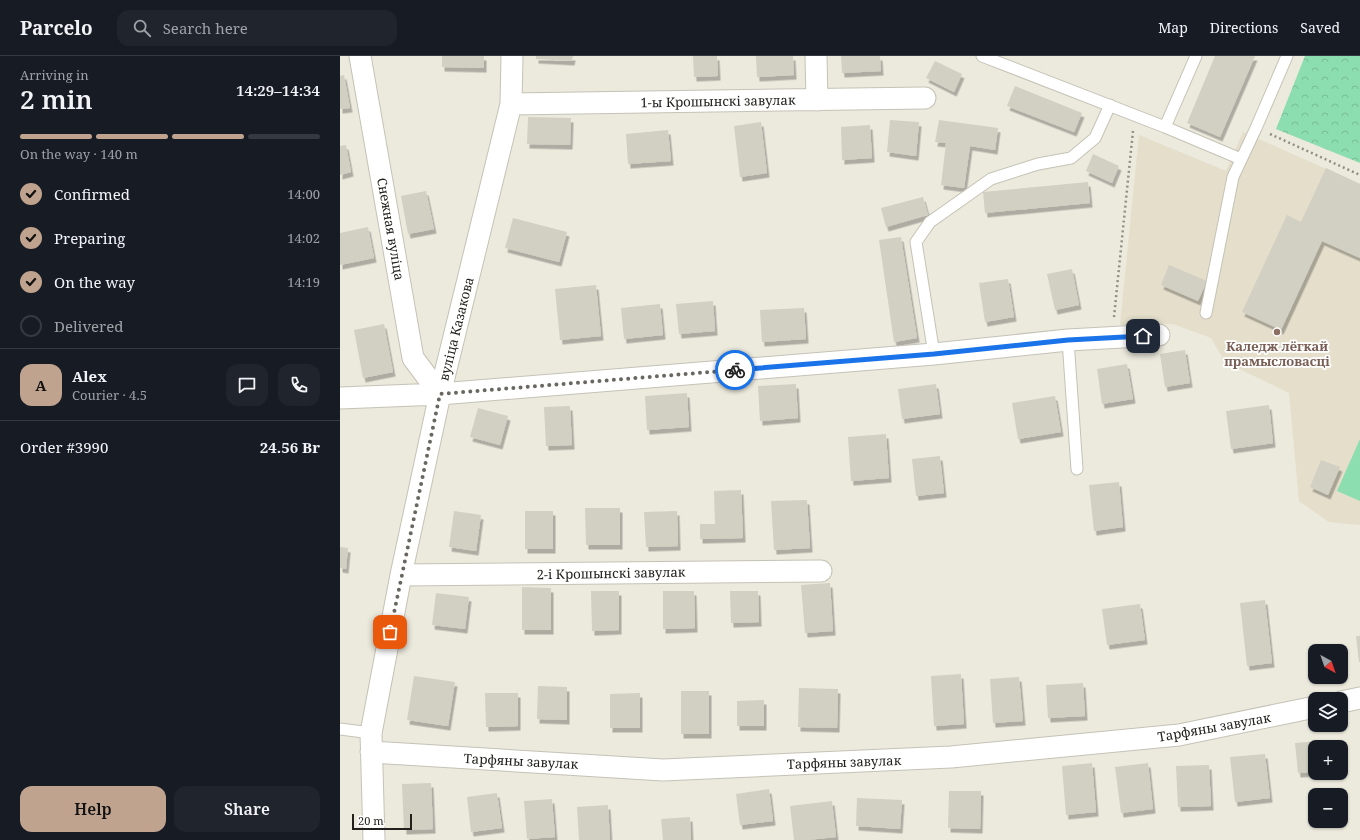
<!DOCTYPE html>
<html lang="en">
<head>
<meta charset="utf-8">
<style>
  body { margin:0; font-family:"Noto Serif",serif; background:#20242c; color:#f1f3f6; height:100vh; display:flex; flex-direction:column; font-size:15px; white-space:nowrap }
  * { box-sizing:border-box; margin:0 }
  p { font-size:13px; color:#9ea1a6 }
  .icon { flex:none; width:22px; height:22px; fill:none; stroke:currentColor; stroke-width:2; stroke-linecap:round; stroke-linejoin:round }
  .map { position:relative; flex:1; overflow:hidden }
  .panel { display:flex; flex-direction:column; background:#171b24; width:340px }
  .panel>* { flex:none }
  .needle { width:26px; rotate:140deg }
  .controls { position:absolute; left:968px; top:588px; display:grid; gap:8px }
  .controls a { display:grid; place-items:center; width:40px; height:40px; border-radius:8px; background:#171b24; box-shadow:0 1px 3px #0004; font-size:20px }
  .scale { position:absolute; left:12px; bottom:10px; width:60px; box-sizing:border-box; padding-left:4px; border:2px solid #22211d; border-top:0; font-size:11px; line-height:14px; white-space:nowrap; color:#22211d; -webkit-text-stroke:3px #fff; paint-order:stroke }
  .pin { position:absolute; display:grid; place-items:center; width:34px; height:34px; color:#fff; margin:-17px; border-radius:8px; box-shadow:0 2px 6px #0006 }
  .courier { position:absolute; display:grid; place-items:center; width:40px; height:40px; margin:-20px; border:3px solid #1a73e8; border-radius:50%; background:#fff; color:#222; box-shadow:0 1px 5px #0007 }
  .head em { font-style:normal; font-weight:600 }
  .head div { display:flex; flex-direction:column-reverse }
  .head { display:flex; align-items:center; justify-content:space-between; height:68px; padding:0 20px }
  h1 { font-size:26px; font-weight:600; line-height:30px }
  .bar { display:grid; grid-template-columns:repeat(4,1fr); gap:6px 4px; align-content:center; height:48px; padding:0 20px }
  .bar i { height:5px; border-radius:3px; background:#363941 }
  .bar .active { background:#c0a38e }
  .bar p { grid-column:span 4 }
  .line { display:flex; align-items:center; gap:10px; padding:0 20px; border-top:1px solid #363941 }
  .line div { flex:1 }
  .round { display:grid; place-items:center; flex:none; width:42px; height:42px; border-radius:12px; background:#20242c }
  ol { padding:0 20px; list-style:none }
  li { display:flex; align-items:center; gap:12px; height:44px }
  li p { margin-inline-start:auto }
  li .icon { padding:4px; border-radius:50%; background:#c0a38e; color:#111; stroke-width:4 }
  li:last-child { color:#9ea1a6 }
  li i { width:22px; height:22px; border:2px solid #363941; border-radius:50% }
  .button { display:flex; gap:8px; margin-top:auto; padding:8px 20px }
  .button a { flex:1; height:46px; border-radius:12px; background:#c0a38e; color:#111; font-size:16px; font-weight:600; line-height:46px; text-align:center }
  .button a+a { background:#20242c; color:#f1f3f6 }
  header { display:flex; align-items:center; gap:24px; box-sizing:border-box; height:56px; padding:0 20px; background:#171b24; border-bottom:1px solid #363941 }
  header strong { font-size:19px }
  nav { display:flex; gap:22px; margin-inline-start:auto; font-size:14px }
  .search { width:280px; height:36px; background:#20242c; display:flex; align-items:center; gap:10px; box-sizing:border-box; padding:0 14px; border-radius:12px; color:#9ea1a6; font-size:15px }
  main { display:flex; flex:1; min-height:0 }
  .map>svg:first-child { display:block }
  .built { fill:#e4decb }
  .green { fill:#8cddaf }
  .forest { fill:url(#forest-crowns) }
  .building { fill:#d2cfc3; filter:url(#shadow) }
  .lines { fill:none; stroke-linecap:round; stroke-linejoin:round }
  .service-casing { stroke:#c5c2b6; stroke-width:13 }
  .minor-casing { stroke:#c5c2b6; stroke-width:23 }
  .path { stroke:#918e86; stroke-width:2.5; stroke-dasharray:2 3; stroke-linecap:butt }
  .service { stroke:#fff; stroke-width:11 }
  .minor { stroke:#fff; stroke-width:21 }
  .done { stroke:#696760; stroke-width:4; stroke-dasharray:0 7.2 }
  .route { stroke:#1a73e8; stroke-width:5 }
  .education-dot { fill:#8d6e63; stroke:#fff; stroke-width:1.5 }
  .labels { text-anchor:middle; stroke-width:3.5; stroke-linejoin:round; paint-order:stroke }
  .street-label { font-size:13px; fill:#22211d; stroke:#fff }
  .education-label { font-size:13px; font-weight:bold; fill:#785e54; stroke:#fff }
</style>
</head>
<body>
<header>
<strong>Parcelo</strong>
<div class="search"><svg class="icon" aria-label="search" viewBox="0 0 24 24"><circle cx="10" cy="10" r="6"/><path d="M15 15l6 6"/></svg>Search here</div>
<nav><a>Map</a><a>Directions</a><a>Saved</a></nav>
</header>
<main>
<section class="panel">
<div class="head"><div><h1>2 min</h1><p>Arriving in</p></div><em>14:29–14:34</em></div>
<div class="bar"><i class="active"></i><i class="active"></i><i class="active"></i><i></i><p>On the way · 140 m</p></div>
<ol>
<li><svg class="icon" aria-label="check" viewBox="0 0 24 24"><path d="M5 12l5 5 9-10"/></svg>Confirmed<p>14:00</p></li>
<li><svg class="icon" aria-label="check" viewBox="0 0 24 24"><path d="M5 12l5 5 9-10"/></svg>Preparing<p>14:02</p></li>
<li><svg class="icon" aria-label="check" viewBox="0 0 24 24"><path d="M5 12l5 5 9-10"/></svg>On the way<p>14:19</p></li>
<li><i></i>Delivered</li>
</ol>
<div class="line" style="height:72px"><b class="round" style="background:#c0a38e;color:#111">A</b><div><b>Alex</b><p>Courier · 4.5</p></div><a class="round"><svg class="icon" aria-label="chat" viewBox="0 0 24 24"><path d="M4 5h16v11H9l-5 4z"/></svg></a><a class="round"><svg class="icon" aria-label="phone" viewBox="0 0 24 24"><path d="M5 4h4l2 5-3 2q2 4 5 5l2-3 5 2v4C11 20 4 13 5 4z"/></svg></a></div>
<div class="line" style="height:52px"><div>Order #3990</div><b>24.56 Br</b></div>
<div class="button"><a>Help</a><a>Share</a></div>
</section>
<div class="map">
<svg width="1020" height="784" viewBox="0 0 1020 784">
  <defs>
    <pattern id="forest-crowns" width="20" height="18" patternUnits="userSpaceOnUse"><rect width="20" height="18" fill="#8cddaf"/><path d="M2 6a3 3 0 1 1 6 0M12 15a3 3 0 1 1 6 0" fill="none" stroke="#78bd96"/></pattern>
    <filter id="shadow"><feDropShadow dx="2.5" dy="4.5" stdDeviation="0" flood-color="#0004"/></filter>
  </defs>
  <rect width="100%" height="100%" fill="#ece9dd"/>
  <path class="built" d="M903 76 1020 128V469L989 466 959 445 949 337 885 306 871 282 833 268 780 269 799 79 886 115Z"/>
  <path class="green" d="M1020 383V445L997 435Z"/>
  <path class="forest" d="M965 0H1020V107L936 73Z"/>
  <path class="building" d="M102 0H144V12L102 11Z
    M196 0H233L232 5 196 3Z
    M353 0H377L378 20 354 21Z
    M416 0H453L454 19 417 21Z
    M501 0H540L541 15 502 17Z
    M875 0H915L880 81 847 67Z
    M595 5 622 18 614 36 586 22Z
    M4 19 10 52 0 53V20Z
    M675 30 742 57 734 76 667 50Z
    M188 61 231 62 230 89 187 88Z
    M550 64 579 66 576 100 547 96Z
    M599 64 658 72 655 94 630 90 624 132 601 129 606 87 595 86Z
    M421 66 427 117 400 121 394 70Z
    M530 69 532 102 502 104 501 71Z
    M328 74 331 105 288 108 286 78Z
    M6 89 11 116 0 119V90Z
    M753 98 779 110 772 127 746 115Z
    M986 112 1020 128V202L982 185 941 274 902 256 947 159 961 166Z
    M748 126 750 147 645 157 643 136Z
    M86 135 94 173 68 178 61 140Z
    M583 141 588 159 546 171 541 152Z
    M173 162 227 176 219 206 165 192Z
    M28 171 34 202 0 209V177Z
    M561 181 577 282 554 286 539 184Z
    M829 209 867 225 858 245 821 229Z
    M732 213 739 249 715 254 707 218Z
    M668 223 674 261 645 266 639 227Z
    M256 229 261 280 220 284 215 233Z
    M373 245 375 275 339 278 336 248Z
    M320 248 323 279 284 283 281 252Z
    M464 252 466 283 422 286 420 254Z
    M44 268 53 316 23 322 14 274Z
    M845 294 850 327 825 331 820 298Z
    M787 308 793 343 762 348 757 313Z
    M456 328 458 362 420 365 418 330Z
    M596 328 600 358 562 363 558 333Z
    M347 337 349 371 307 374 305 340Z
    M715 340 721 376 678 383 672 347Z
    M929 349 933 387 891 393 886 355Z
    M230 350 232 389 206 390 204 351Z
    M138 352 168 360 160 389 130 381Z
    M546 378 549 422 511 425 508 381Z
    M600 400 604 437 576 440 572 403Z
    M981 404 1000 411 988 439 970 431Z
    M779 426 783 471 754 475 749 429Z
    M401 434 403 482 360 483V468H375L374 435Z
    M467 444 470 492 434 494 431 445Z
    M245 452H280V489H246Z
    M114 455 141 459 136 495 109 491Z
    M185 455H213V493H185Z
    M337 455 338 490 306 491 304 456Z
    M0 491 8 492 6 513 0 512Z
    M490 527 493 575 465 577 461 529Z
    M182 531 211 532V574H182Z
    M251 535H279V574L252 575Z
    M323 535H354L355 572 323 573Z
    M390 535H418L419 566 391 567Z
    M96 537 129 541 125 573 92 569Z
    M925 544 932 607 907 610 900 547Z
    M800 548 805 584 767 589 762 553Z
    M1016 580H1020V606H1019Z
    M621 618 624 668 594 670 591 620Z
    M74 620 115 626 108 670 67 664Z
    M679 621 683 665 653 667 650 623Z
    M743 627 745 660 708 662 706 629Z
    M198 630 227 631V664L197 663Z
    M459 632 498 633 497 672 458 671Z
    M341 635H369V678H341Z
    M145 637H178V670L146 671Z
    M300 637V672H270V638Z
    M424 644V670H397V645Z
    M992 684 993 691H975V716L958 717 955 687Z
    M925 698 930 742 895 746 890 701Z
    M752 707 756 756 726 759 722 710Z
    M808 707 813 753 781 757 775 711Z
    M869 709 871 750 838 751 836 710Z
    M91 727 93 773 64 774 62 728Z
    M429 733 433 765 400 769 396 738Z
    M609 735H641L640 773 608 772Z
    M157 737 162 772 131 776 127 741Z
    M517 742 562 744 560 773 516 770Z
    M212 743 215 781 187 783 184 745Z
    M492 745 496 781 467 784H454L450 750Z
    M268 749 270 784H239L237 751Z
    M350 761 351 784H323L321 763Z"/>
  <g class="lines">
    <defs>
      <path id="service" d="M642 0 825 71
        M856 0 825 71 901 103
        M866 257 893 121 916 72 947 0
        M728 284 737 413
        M594 298 576 186 590 166 651 123 698 108 731 102 755 82 770 49
        M0 673 31 677"/>
      <path id="minor" d="M20 0 73 302 100 338
        M476 0 477 44
        M171 48 585 42
        M0 342 100 338 594 298 728 284 819 279
        M61 519 481 515
        M1001 646 1020 642
        M31 696 323 714 611 701 839 679 975 651
        M34 784 31 677 61 519 100 338 171 48 172 0"/>
    </defs>
    <use href="#service" class="service-casing"/>
    <use href="#minor" class="minor-casing"/>
    <path class="path" d="M930 78 1020 119
      M774 261 793 75"/>
    <use href="#service" class="service"/>
    <use href="#minor" class="minor"/>
  </g>
  <g class="lines">
    <path class="done" d="M50 576 100 338 395 314"/>
    <path class="route" d="M395 314 594 298 728 284 803 280"/>
  </g>
  <circle class="education-dot" cx="937" cy="276" r="4"/>
  <g class="labels">
    <g class="street-label">
      <text transform="translate(378 45) rotate(-1)" y="5">1-ы Крошынскі завулак</text>
      <text transform="translate(51 173) rotate(80)" y="5">Снежная вуліца</text>
      <text transform="translate(116 273) rotate(-76)" y="5">вуліца Казакова</text>
      <text transform="translate(271 517) rotate(-1)" y="5">2-і Крошынскі завулак</text>
      <text transform="translate(874 671) rotate(-10)" y="5">Тарфяны завулак</text>
      <text transform="translate(181 705) rotate(3)" y="5">Тарфяны завулак</text>
      <text transform="translate(504 706) rotate(-2)" y="5">Тарфяны завулак</text>
    </g>
    <g class="education-label">
      <text x="937" y="295">Каледж лёгкай<tspan x="937" dy="15">прамысловасці</tspan></text>
    </g>
  </g>
</svg>
<div class="controls">
<a><svg class="needle" viewBox="-14 -14 28 28"><path d="M0-13l5 13h-10z" fill="#e53935"/><path d="M0 13l5-13h-10z" fill="#9ea1a6"/></svg></a>
<a><svg class="icon" aria-label="layers" viewBox="0 0 24 24"><path d="M12 4l9 5-9 5-9-5zM3 14l9 5 9-5"/></svg></a>
<a>+</a>
<a>−</a>
</div>
<div class="scale">20 m</div>
<div class="pin" style="left:50px;top:576px;background:#ea580c"><svg class="icon" aria-label="bag" viewBox="0 0 24 24"><path d="M5 8h14l-1 12H6zM9 8a3 3 0 0 1 6 0"/></svg></div>
<div class="pin" style="left:803px;top:280px;background:#1f2937"><svg class="icon" aria-label="home" viewBox="0 0 24 24"><path d="M3 11l9-7 9 7M6 9v11h12V9"/></svg></div>
<div class="courier" style="left:395px;top:314px"><svg class="icon" aria-label="bike" viewBox="0 0 24 24"><circle cx="6" cy="16" r="4"/><circle cx="18" cy="16" r="4"/><path d="M6 16l4-8h5l3 8M10 8l3 8H6M13 5h3"/></svg></div>
</div>
</main>
</body>
</html>
